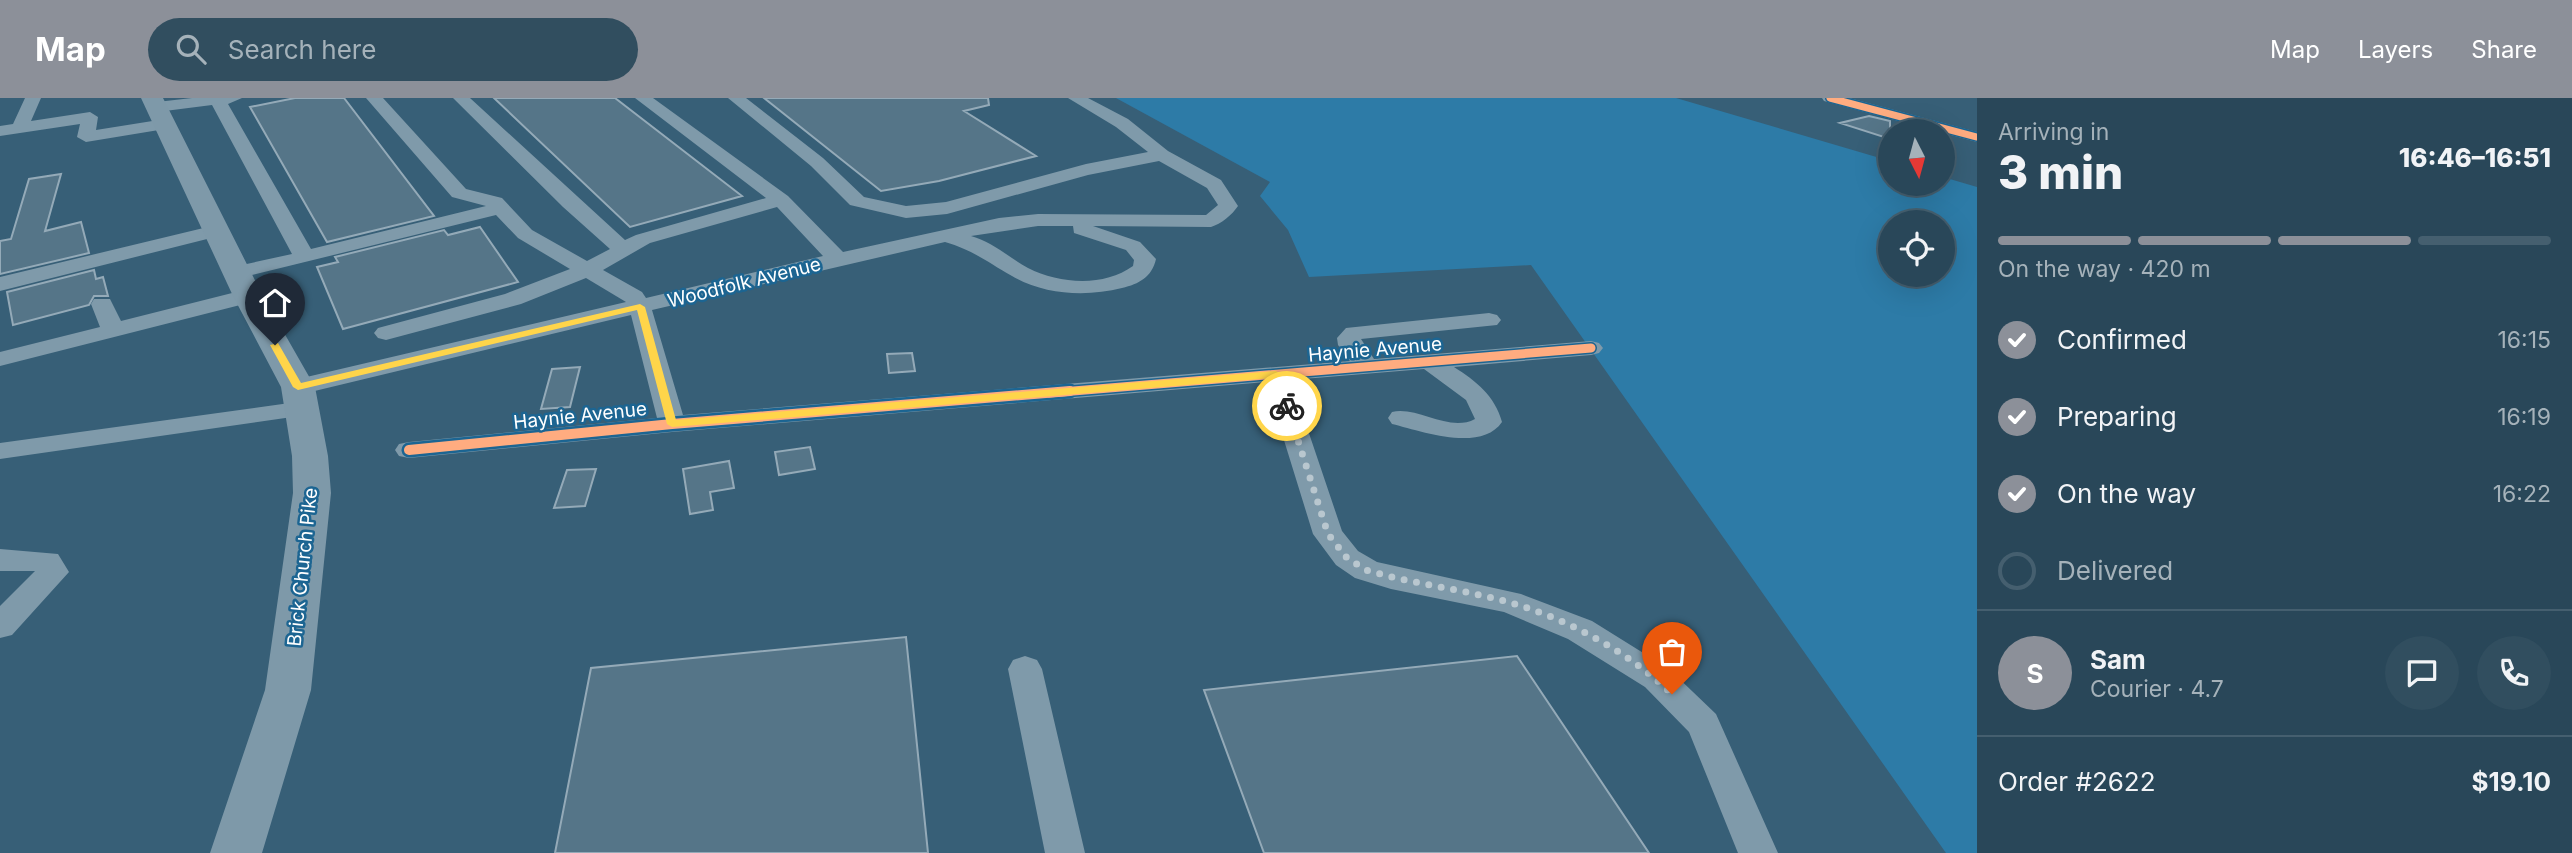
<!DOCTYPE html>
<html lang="en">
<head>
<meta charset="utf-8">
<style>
  body { margin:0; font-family:Inter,sans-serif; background:#314e5f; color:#f1f3f6; height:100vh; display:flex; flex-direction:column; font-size:26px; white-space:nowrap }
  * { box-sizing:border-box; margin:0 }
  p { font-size:23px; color:#a5b2ba }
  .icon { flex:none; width:38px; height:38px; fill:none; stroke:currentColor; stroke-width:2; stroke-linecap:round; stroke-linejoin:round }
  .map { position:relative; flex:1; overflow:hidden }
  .details { display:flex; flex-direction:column; background:#294759; width:595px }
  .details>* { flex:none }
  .needle { width:46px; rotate:174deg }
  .fabs { position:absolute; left:1878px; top:21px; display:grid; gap:14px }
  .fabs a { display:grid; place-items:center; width:77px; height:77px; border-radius:50%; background:#294759; box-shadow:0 7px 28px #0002,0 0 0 2px #455f6f; font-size:35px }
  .pin { position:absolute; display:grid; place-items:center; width:60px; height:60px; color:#fff; margin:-72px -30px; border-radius:50% 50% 50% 0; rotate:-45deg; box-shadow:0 0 7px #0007 }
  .pin .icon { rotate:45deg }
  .courier { position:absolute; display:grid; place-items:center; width:70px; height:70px; margin:-35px; border:5px solid #ffd54a; border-radius:50%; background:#fff; color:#222; box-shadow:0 2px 9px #0007 }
  .headline em { font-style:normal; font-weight:800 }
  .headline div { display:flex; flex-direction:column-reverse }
  .headline { display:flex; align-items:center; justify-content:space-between; height:119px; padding:0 21px }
  h1 { font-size:46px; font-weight:800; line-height:52px }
  .bar { display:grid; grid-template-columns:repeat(4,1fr); gap:10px 7px; align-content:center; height:84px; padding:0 21px }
  .bar i { height:9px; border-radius:5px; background:#455f6f }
  .bar .on { background:#8c9099 }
  .bar p { grid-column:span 4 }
  .line { display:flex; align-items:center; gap:18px; padding:0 21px; border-top:2px solid #455f6f }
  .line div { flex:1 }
  .round { display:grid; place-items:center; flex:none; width:74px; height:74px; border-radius:37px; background:#314e5f }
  ol { padding:0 21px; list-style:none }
  li { display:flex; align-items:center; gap:21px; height:77px }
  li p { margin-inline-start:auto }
  li .icon { padding:7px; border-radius:50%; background:#8c9099; color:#fff; stroke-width:4 }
  li:last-child { color:#a5b2ba }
  li i { width:38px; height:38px; border:4px solid #455f6f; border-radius:50% }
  header { display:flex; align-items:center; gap:42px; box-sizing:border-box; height:98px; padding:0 35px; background:#8c9099; color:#fff }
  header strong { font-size:33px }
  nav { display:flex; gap:38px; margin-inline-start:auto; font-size:24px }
  .search { width:490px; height:63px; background:#314e5f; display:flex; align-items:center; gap:18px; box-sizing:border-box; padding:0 24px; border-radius:38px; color:#a5b2ba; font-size:26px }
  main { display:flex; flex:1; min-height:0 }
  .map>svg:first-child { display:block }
  .green { fill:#2d7ba7; fill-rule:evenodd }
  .building { fill:#557588; stroke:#94aab8; stroke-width:2 }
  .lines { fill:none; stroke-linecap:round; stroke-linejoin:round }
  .minor { fill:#7f9aaa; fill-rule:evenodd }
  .major { fill:#7e99a9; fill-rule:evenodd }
  .cycleway-far2-casing { stroke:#1c6592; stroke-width:10 }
  .cycleway-far1-casing { stroke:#1c6592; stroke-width:12 }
  .cycleway-casing { stroke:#1c6592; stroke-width:15 }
  .cycleway-far2 { stroke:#ffac80; stroke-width:7 }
  .cycleway-far1 { stroke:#ffac80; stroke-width:9 }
  .cycleway { stroke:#ffac80; stroke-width:10 }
  .route { fill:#ffd54a }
  .done { stroke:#b9c7cf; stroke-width:7; stroke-dasharray:0 12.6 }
  .labels { text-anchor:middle; stroke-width:5; stroke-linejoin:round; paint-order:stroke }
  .street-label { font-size:19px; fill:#fff; stroke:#1c6592 }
</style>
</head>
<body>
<header>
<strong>Map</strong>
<div class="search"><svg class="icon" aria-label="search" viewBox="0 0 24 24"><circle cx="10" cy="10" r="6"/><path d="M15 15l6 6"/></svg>Search here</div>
<nav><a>Map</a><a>Layers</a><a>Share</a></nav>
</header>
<main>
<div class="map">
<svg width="1977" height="755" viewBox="0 0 1977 755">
  <rect width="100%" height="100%" fill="#375f77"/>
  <path class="green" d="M1116 0H1676L1890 63V86H1942L1943 79 1977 89V755H1946L1531 167 1309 179 1288 132 1260 98 1270 84ZM1890 124H1942V177H1890Z"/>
  <path class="building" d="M295 0H344L434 118 327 144 250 9Z
    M494 0H615L742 98 630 129Z
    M764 0H988L989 7 964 13 1036 58 939 83 881 93Z
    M1869 18 1890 23V41L1840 25Z
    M61 76 45 133 81 124 89 155 0 176V143L11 141 29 81Z
    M480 129 518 184 343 231 317 169 338 164 335 159 444 132 448 137Z
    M94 172 96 181 103 179 108 198H94L89 207 13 227 7 194Z
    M912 255 915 273 889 275 887 256Z
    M580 269 570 309 541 311 552 271Z
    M810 349 815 371 779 377 775 354Z
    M729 363 734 390 710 394 713 412 690 416 683 371Z
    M596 371 585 408 554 410 567 372Z
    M906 539 928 755H555L591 570Z
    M1517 558 1649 755H1264L1204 592Z"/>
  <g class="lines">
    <path class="minor" d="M25 0H41L31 23 90 14 98 19 96 32 165 21 173 26 165 31 86 44 77 39 80 26 0 38V28L13 26Z
      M192 0H242L228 6 311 151 486 108 452 99 366 0H383L466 91 502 100 532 132 587 163 610 151 563 109 453 0H470L625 142 636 137 766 100 635 0H653L788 98 843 154 999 120 1038 116 1206 117 1218 107 1207 90 1159 63 1088 77 947 116 906 120 850 107 811 68 728 0H746L823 60 864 99 906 108 946 104 1086 66 1148 54 1116 29 1068 0H1088L1128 21 1168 53 1221 82 1238 108C1232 117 1221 126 1211 129L1093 128 1140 144 1156 161C1152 179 1139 186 1122 190 1086 199 1045 197 1012 178 987 164 973 152 945 144L652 212 683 317 1350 263 1338 247 1337 240 1346 230 1489 215 1497 217 1501 222 1497 227 1361 241 1374 261 1591 243 1599 245 1603 250 1599 255 1591 257 1454 269C1476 283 1495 298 1502 324 1481 355 1421 333 1392 326L1388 320 1392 314C1418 308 1449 335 1475 321L1466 302 1424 271 1291 282 1342 433 1358 453 1377 464 1521 496 1592 523 1669 571 1716 616 1778 755H1738L1689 634 1645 589 1568 541 1504 514 1391 491 1355 480 1336 467 1313 436 1266 284 672 334 409 360 399 358 395 352 399 346 409 344 657 320 631 217 298 297 289 294 285 289 289 284 298 281 626 204 586 180 521 206 386 242 378 240 374 235 378 230 505 196 570 171 518 140 496 117 236 181 228 180 225 175 228 170 292 156 212 7 157 14 149 9 157 4ZM777 109 823 158 646 200 642 194 603 172 650 145ZM1038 128H1073L1074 135 1126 152 1134 162 1133 168C1104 189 1060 186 1028 170 1008 159 993 144 971 138Z
      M1822 0H1849L1977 34V44L1824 3Z
      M216 127 223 129 226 133 223 137 0 193V179Z
      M248 191 256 193 259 198 256 203 0 268V254L100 229 91 206 94 201H110L121 223Z
      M304 303 313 306 317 311 313 316 0 361V345Z
      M0 451 58 456 69 474 12 537 0 540V508L35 473H0Z
      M1025 558 1037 562 1042 571 1085 755H1045L1008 571 1013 562Z"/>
    <path class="major" d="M141 0H163L263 198 315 289 328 358 331 395 311 592 262 755H210L265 592 293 395 292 358 281 289 233 198Z"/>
    <defs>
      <path id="cycleway-far2" d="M1830 0 1977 39"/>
      <path id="cycleway-far1" d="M1049 295 1591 250"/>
      <path id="cycleway" d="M409 352 672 326 1070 293"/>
    </defs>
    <use href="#cycleway-far2" class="cycleway-far2-casing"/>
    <use href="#cycleway-far1" class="cycleway-far1-casing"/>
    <use href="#cycleway" class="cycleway-casing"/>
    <use href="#cycleway-far2" class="cycleway-far2"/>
    <use href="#cycleway-far1" class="cycleway-far1"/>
    <use href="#cycleway" class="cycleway"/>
  </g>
  <path class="route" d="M640 206 645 209 676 322 1276 273 1281 276 1292 308 1287 311 1281 308 1272 280 672 329 667 326 637 212 298 292 293 289 270 247 278 245 301 285Z"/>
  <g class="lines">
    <path class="done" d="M1287 308 1328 436 1347 460 1366 472C1413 486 1461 491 1508 504 1566 520 1629 554 1672 596"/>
  </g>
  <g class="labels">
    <g class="street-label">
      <text transform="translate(744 184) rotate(-14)" y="7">Woodfolk Avenue</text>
      <text transform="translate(1375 251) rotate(-5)" y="7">Haynie Avenue</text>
      <text transform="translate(580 317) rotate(-6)" y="7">Haynie Avenue</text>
      <text transform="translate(302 469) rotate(-84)" y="7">Brick Church Pike</text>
    </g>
  </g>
</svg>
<div class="fabs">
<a><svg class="needle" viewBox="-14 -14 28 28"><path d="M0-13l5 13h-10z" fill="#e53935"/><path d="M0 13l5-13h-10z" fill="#a5b2ba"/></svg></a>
<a><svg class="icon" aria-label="locate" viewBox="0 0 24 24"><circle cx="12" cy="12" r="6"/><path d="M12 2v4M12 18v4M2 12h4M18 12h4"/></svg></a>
</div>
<div class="pin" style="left:1672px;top:596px;background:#ea580c"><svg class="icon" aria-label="bag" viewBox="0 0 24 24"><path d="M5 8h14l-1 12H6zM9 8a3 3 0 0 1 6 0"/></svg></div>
<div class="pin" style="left:275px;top:247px;background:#1f2937"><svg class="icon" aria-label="home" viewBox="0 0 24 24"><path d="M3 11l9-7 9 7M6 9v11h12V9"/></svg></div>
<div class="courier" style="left:1287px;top:308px"><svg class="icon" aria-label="bike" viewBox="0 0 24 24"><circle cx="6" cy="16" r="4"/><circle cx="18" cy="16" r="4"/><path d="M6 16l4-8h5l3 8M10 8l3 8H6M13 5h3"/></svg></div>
</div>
<section class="details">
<div class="headline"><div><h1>3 min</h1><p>Arriving in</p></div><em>16:46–16:51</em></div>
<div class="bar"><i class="on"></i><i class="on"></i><i class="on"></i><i></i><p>On the way · 420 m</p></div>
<ol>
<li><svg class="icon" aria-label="check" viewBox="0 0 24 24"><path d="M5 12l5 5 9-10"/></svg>Confirmed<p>16:15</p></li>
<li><svg class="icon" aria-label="check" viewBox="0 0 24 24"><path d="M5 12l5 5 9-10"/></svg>Preparing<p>16:19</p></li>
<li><svg class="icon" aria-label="check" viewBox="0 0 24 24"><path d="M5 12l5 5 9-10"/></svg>On the way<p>16:22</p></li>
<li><i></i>Delivered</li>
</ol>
<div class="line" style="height:126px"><b class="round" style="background:#8c9099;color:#fff">S</b><div><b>Sam</b><p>Courier · 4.7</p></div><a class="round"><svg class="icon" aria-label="chat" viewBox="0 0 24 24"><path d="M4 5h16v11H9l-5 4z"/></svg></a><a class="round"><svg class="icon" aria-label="phone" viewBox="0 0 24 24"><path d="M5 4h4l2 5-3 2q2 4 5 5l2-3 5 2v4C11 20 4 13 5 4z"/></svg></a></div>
<div class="line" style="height:91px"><div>Order #2622</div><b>$19.10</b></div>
</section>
</main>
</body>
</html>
